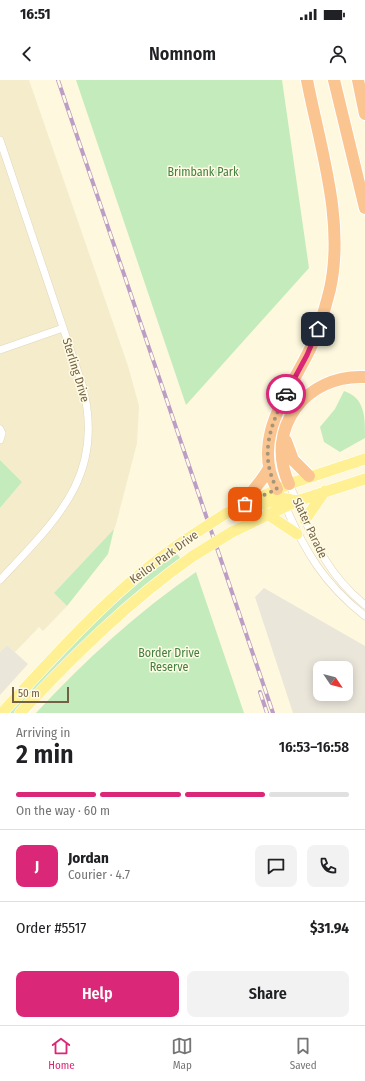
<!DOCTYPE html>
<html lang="en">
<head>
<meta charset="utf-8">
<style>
  body { margin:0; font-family:"Fira Sans Condensed",sans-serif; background:#f2f2f2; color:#202124; height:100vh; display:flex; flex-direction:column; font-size:15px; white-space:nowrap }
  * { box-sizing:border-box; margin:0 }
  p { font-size:13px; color:#757577 }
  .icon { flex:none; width:22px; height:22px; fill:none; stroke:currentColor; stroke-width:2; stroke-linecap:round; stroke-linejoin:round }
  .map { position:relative; height:633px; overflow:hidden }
  .drawer { display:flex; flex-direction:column; background:#fff; flex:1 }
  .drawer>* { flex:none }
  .needle { width:26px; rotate:125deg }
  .fabs { position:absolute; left:313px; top:581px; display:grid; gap:8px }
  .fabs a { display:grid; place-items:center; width:40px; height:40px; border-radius:8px; background:#fff; box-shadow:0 2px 10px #0003; font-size:20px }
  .scale { position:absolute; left:12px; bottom:10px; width:57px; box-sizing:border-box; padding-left:4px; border:2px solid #746145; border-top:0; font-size:11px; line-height:14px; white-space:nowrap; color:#746145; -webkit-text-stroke:3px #fffbe5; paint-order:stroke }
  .pin { position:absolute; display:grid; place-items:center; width:34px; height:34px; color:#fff; margin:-17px; border-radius:8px; box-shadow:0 2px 6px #0006 }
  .courier { position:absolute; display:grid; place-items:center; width:40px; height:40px; margin:-20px; border:3px solid #db2777; border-radius:50%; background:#fff; color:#222; box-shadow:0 1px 5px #0007 }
  .head em { font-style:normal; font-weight:600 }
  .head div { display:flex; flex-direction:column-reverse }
  .head { display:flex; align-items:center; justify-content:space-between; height:68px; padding:0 16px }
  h1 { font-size:26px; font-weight:600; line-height:30px }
  .bar { display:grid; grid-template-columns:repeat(4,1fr); gap:6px 4px; align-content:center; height:48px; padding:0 16px }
  .bar i { height:5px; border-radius:3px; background:#e0e0e0 }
  .bar .active { background:#db2777 }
  .bar p { grid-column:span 4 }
  .line { display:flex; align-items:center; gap:10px; padding:0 16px; border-top:1px solid #e0e0e0 }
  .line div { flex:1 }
  .round { display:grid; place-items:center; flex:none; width:42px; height:42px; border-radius:8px; background:#f2f2f2 }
  .cta { display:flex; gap:8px; margin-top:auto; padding:8px 16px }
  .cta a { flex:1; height:46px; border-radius:8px; background:#db2777; color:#fff; font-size:16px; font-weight:600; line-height:46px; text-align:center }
  .cta a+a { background:#f2f2f2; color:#202124 }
  .status { display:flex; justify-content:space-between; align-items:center; height:28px; padding:0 20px; background:#fff; direction:ltr }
  .status svg { height:11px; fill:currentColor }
  header { display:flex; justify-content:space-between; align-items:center; height:52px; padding:0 16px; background:#fff; font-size:18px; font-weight:600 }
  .tab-bar { display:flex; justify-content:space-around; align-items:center; height:56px; border-top:1px solid #e0e0e0; background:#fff; font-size:11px; color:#757577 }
  .tab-bar a { display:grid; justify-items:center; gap:2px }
  .tab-bar .active { color:#db2777 }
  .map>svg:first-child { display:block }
  .residential { fill:#f5eccc }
  .industrial { fill:#ebe6da; fill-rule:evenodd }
  .green { fill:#c4ebbc }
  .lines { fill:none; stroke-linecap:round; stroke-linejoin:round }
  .minor-casing { stroke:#e1d5ba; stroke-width:8 }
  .primary-casing { stroke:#fff; stroke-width:12 }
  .motorway-casing { stroke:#fff; stroke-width:14 }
  .minor { stroke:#fff; stroke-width:7 }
  .primary { stroke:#fff093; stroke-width:11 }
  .motorway { stroke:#fbc591; stroke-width:12 }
  .rail-casing { stroke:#bc9dc6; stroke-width:4 }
  .rail { stroke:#fffbe5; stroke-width:2.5; stroke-dasharray:8; stroke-linecap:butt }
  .primary-bridge-casing { stroke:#fff; stroke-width:12; stroke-linecap:butt }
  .primary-bridge { stroke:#fff093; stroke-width:11 }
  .done { stroke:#a4967b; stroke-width:4; stroke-dasharray:0 7.2 }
  .route { stroke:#db2777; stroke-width:5 }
  .labels { text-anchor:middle; stroke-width:3; stroke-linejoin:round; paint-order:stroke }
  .park-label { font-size:12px; fill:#438040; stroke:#fffbe5 }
  .street-label { font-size:12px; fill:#746145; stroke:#fffbe5 }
</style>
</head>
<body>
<div class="status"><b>16:51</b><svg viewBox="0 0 49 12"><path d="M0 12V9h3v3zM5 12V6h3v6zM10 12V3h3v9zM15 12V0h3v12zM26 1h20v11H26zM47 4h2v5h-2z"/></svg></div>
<header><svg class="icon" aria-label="back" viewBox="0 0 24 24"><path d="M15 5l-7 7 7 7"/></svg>Nomnom<svg class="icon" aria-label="person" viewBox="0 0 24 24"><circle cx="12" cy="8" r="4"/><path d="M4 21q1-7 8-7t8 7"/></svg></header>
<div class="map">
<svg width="365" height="633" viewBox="0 0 365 633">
  <rect width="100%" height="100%" fill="#fdf8de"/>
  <path class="residential" d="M0 0H29L128 286 139 326 137 363 115 448 54 513 67 526 43 551 39 547 15 572 7 565 0 572V428L22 402 0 380Z"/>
  <path class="industrial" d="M264 508 365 566V633H293L255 517ZM320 588H346V614H320Z
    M7 565 28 584 0 615V572Z"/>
  <path class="green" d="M76 0H282L309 188 186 325Z
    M344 311C365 318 365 336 365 358L340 372 324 362 320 347 335 329Z
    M0 380 22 402 0 428Z
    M114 449 108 474 67 526 54 513Z
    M177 474 181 479 65 579 15 633H8L84 551 148 492Z
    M196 492 244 633H36C84 581 138 532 196 492Z"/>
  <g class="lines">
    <defs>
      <path id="minor" d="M0 60 82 304C107 395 56 440 0 500
        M0 270 63 248
        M0 349 2 353 0 360
        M289 404C311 452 322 490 365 525
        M284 423C304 470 324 504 365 536"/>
      <path id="primary" d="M249 422 259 425 281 418 297 421
        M225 434 289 404 365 379
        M267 434 297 454
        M305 440 325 411
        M232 452 297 421 365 399
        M2 633C60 570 116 506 188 458
        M20 633C74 575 129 521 193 476"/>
      <path id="motorway" d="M334 0 365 128
        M358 0 365 34
        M286 361 293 380 309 396
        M289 404C264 348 306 294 365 297
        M277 409C250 359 289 313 310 269 319 250 325 229 330 209 345 141 320 67 307 0
        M242 426C250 412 262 402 269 388"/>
    </defs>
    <use href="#minor" class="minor-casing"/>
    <use href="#primary" class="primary-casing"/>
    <use href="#motorway" class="motorway-casing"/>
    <use href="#minor" class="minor"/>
    <use href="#primary" class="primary"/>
    <use href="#motorway" class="motorway"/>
    <defs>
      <path id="rail" d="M58 0 273 633
        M260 612 267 633"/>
    </defs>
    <use href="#rail" class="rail-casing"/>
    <use href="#rail" class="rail"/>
    <defs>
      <path id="primary-bridge" d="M188 458 225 434
        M193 476 232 452"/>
    </defs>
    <use href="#primary-bridge" class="primary-bridge-casing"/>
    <use href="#primary-bridge" class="primary-bridge"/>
  </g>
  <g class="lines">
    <path class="done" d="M245 424 277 409C259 375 270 346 286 314"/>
    <path class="route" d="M286 314 307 275 318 249"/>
  </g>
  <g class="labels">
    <g class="park-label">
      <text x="203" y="96">Brimbank Park</text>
      <text x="169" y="577">Border Drive<tspan x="169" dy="14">Reserve</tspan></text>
    </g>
    <g class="street-label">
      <text transform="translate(76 290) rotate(73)" y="4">Sterling Drive</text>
      <text transform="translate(310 448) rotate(65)" y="4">Slater Parade</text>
      <text transform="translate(164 477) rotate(-36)" y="4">Keilor Park Drive</text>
    </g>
  </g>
</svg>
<div class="fabs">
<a><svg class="needle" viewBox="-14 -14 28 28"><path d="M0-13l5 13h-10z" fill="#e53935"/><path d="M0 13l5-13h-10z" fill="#757577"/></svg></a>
</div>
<div class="scale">50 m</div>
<div class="pin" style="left:245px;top:424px;background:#ea580c"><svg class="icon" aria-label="bag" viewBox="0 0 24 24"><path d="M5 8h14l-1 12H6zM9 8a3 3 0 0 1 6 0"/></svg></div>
<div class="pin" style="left:318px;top:249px;background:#1f2937"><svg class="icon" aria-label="home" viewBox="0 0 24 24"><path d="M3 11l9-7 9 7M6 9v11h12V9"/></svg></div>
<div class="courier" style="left:286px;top:314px"><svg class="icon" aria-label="car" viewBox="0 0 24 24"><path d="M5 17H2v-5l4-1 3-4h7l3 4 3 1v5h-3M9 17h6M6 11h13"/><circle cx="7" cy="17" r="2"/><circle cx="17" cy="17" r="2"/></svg></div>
</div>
<section class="drawer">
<div class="head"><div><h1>2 min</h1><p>Arriving in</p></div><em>16:53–16:58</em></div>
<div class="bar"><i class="active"></i><i class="active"></i><i class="active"></i><i></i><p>On the way · 60 m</p></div>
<div class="line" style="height:72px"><b class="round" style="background:#db2777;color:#fff">J</b><div><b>Jordan</b><p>Courier · 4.7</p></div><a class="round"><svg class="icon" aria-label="chat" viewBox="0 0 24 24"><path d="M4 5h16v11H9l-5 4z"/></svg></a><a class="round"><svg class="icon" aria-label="phone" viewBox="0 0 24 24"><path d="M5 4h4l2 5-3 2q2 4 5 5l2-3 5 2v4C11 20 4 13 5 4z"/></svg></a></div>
<div class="line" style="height:52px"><div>Order #5517</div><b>$31.94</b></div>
<div class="cta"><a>Help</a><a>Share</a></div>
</section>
<nav class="tab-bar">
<a class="active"><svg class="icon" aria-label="home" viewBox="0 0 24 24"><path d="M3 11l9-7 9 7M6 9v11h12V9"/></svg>Home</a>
<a><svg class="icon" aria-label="map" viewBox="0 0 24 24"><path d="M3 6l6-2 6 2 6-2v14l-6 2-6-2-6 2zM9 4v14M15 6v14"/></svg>Map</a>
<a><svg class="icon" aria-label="saved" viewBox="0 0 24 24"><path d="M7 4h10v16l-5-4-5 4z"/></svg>Saved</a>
</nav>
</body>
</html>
